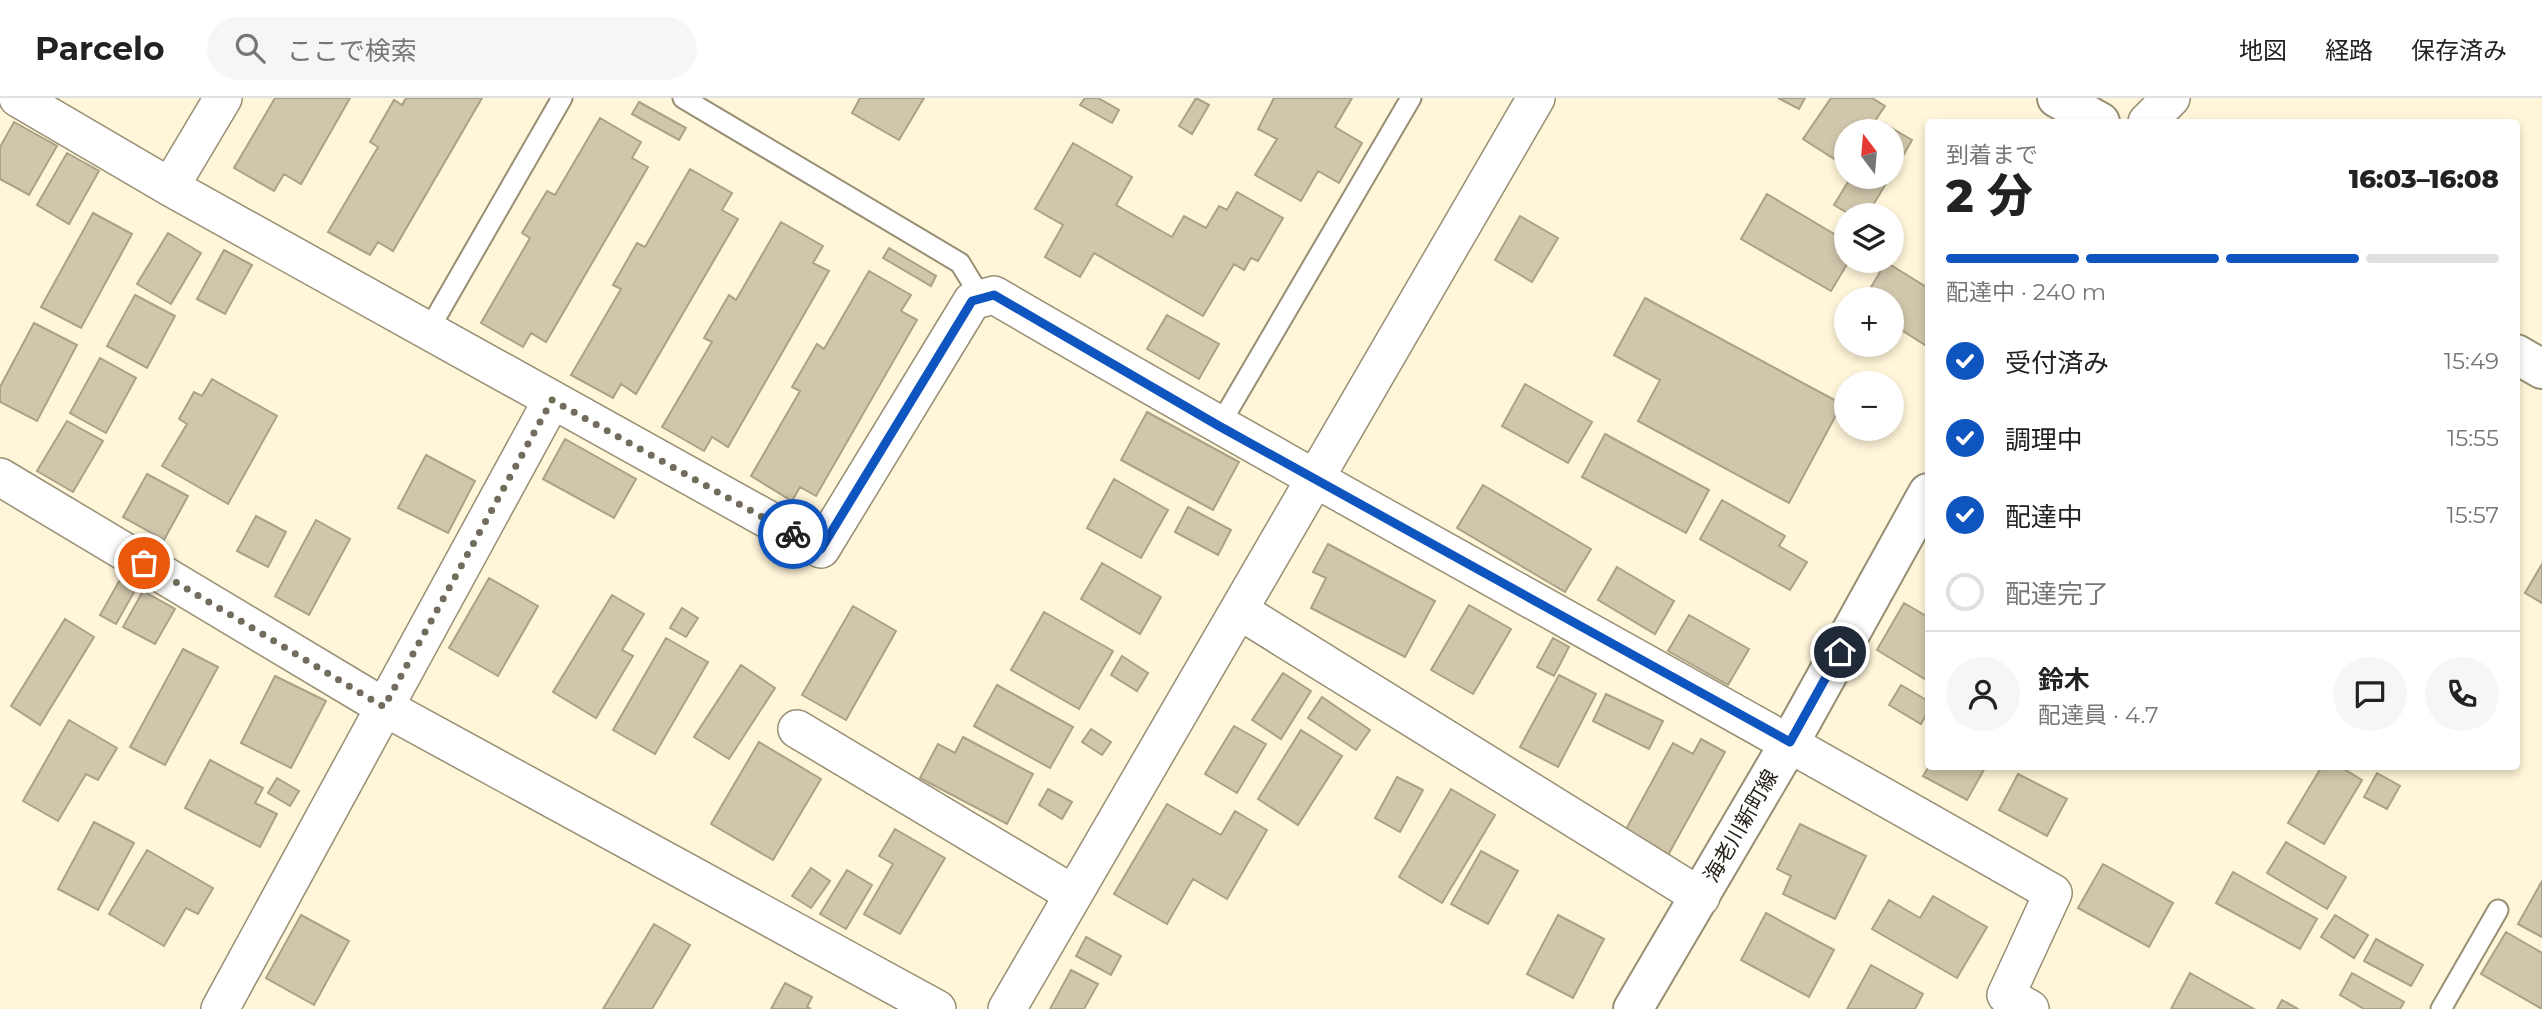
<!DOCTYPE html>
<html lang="ja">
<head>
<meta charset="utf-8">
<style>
  body { margin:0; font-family:Montserrat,"Noto Sans JP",sans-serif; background:#f6f6f6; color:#222; height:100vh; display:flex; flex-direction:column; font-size:26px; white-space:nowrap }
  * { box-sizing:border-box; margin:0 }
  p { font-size:23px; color:#767676 }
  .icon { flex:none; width:38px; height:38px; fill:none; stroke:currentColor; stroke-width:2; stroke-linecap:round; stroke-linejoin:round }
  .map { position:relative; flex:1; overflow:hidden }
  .panel { position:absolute; left:1925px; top:21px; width:595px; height:651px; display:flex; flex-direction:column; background:#fff; border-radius:7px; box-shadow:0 4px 10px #0003 }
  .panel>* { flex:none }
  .needle { width:46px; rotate:344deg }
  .controls { position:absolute; left:1834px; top:21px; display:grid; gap:14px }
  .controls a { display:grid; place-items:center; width:70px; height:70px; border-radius:50%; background:#fff; box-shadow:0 4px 10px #0003; font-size:35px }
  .pin { position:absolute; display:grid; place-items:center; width:60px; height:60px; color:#fff; margin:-30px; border:4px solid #fff; border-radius:50%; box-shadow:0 2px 7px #0007 }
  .courier { position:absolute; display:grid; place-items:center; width:70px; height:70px; margin:-35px; border:5px solid #0f55c0; border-radius:50%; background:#fff; color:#222; box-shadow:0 2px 9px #0007 }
  .headline em { font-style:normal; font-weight:800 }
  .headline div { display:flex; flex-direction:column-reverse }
  .headline { display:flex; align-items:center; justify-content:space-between; height:119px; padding:0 21px }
  h1 { font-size:46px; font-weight:800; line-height:52px }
  .bar { display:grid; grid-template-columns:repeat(4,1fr); gap:10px 7px; align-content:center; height:84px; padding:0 21px }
  .bar i { height:9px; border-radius:5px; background:#e0e0e0 }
  .bar .on { background:#0f55c0 }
  .bar p { grid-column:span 4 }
  .line { display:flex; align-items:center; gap:18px; padding:0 21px; border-top:2px solid #e0e0e0 }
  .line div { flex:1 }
  .round { display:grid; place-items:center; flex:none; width:74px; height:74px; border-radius:37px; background:#f6f6f6 }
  ol { padding:0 21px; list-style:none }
  li { display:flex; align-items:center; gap:21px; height:77px }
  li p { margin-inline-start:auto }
  li .icon { padding:7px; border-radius:50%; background:#0f55c0; color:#fff; stroke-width:4 }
  li:last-child { color:#767676 }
  li i { width:38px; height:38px; border:4px solid #e0e0e0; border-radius:50% }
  header { display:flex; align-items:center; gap:42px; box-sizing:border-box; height:98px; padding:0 35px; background:#fff; border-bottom:2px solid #e0e0e0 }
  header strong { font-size:33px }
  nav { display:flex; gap:38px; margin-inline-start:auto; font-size:24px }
  .search { width:490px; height:63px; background:#f6f6f6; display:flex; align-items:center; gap:18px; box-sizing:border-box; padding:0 24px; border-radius:38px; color:#767676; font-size:26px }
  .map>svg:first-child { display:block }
  .building { fill:#d0c6ab; stroke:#aaa186; stroke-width:2 }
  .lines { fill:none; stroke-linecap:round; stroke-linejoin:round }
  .service-casing { stroke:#978e74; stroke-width:23 }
  .minor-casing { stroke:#978e74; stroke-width:40 }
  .tertiary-casing { stroke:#978e74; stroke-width:42 }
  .secondary-casing { stroke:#978e74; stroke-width:42 }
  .service { stroke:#fff; stroke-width:19 }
  .minor { stroke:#fff; stroke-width:37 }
  .tertiary { stroke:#fff; stroke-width:38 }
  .secondary { stroke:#fff; stroke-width:38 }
  .done { stroke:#726c5c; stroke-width:7; stroke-dasharray:0 12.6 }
  .route { stroke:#0f55c0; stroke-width:9 }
  .labels { text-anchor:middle; stroke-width:7; stroke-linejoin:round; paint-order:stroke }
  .street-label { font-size:21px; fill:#262218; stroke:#fff }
</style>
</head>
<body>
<header>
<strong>Parcelo</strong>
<div class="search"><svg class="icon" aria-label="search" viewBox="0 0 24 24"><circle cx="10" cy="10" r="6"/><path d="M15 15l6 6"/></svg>ここで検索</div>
<nav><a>地図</a><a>経路</a><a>保存済み</a></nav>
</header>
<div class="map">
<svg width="2542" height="911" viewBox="0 0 2542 911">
  <rect width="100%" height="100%" fill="#fff5d9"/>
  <path class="building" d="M275 0H350L301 86 284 76 274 93 234 70Z
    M406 0H482L393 153 378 144 370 157 328 134 378 49 370 44 394 2 402 7Z
    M860 0H924L899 42 852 15Z
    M1085 0H1098L1119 12 1112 25 1080 7Z
    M1196 0 1209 7 1192 36 1179 28Z
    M1274 0H1352L1335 29 1362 45 1339 85 1318 73 1301 103 1255 77 1277 41 1258 31Z
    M1778 0H1805L1799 11Z
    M1831 0H1872L1885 8 1868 33H1846L1845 68 1803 41Z
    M639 4 686 30 679 42 632 16Z
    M600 20 641 44 632 60 648 69 546 244 531 235 523 249 481 225 530 140 522 135 547 93 555 97Z
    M14 24 57 48 29 97 0 81V49Z
    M1883 25 1912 42 1892 77V33H1878Z
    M1073 45 1132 79 1116 107 1172 139 1184 118 1206 130 1219 108 1227 112 1237 94 1283 120 1258 163 1251 160 1244 172 1234 166 1203 218 1094 155 1080 179 1045 159 1063 127 1035 111Z
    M67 55 99 73 69 126 37 107Z
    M690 71 732 95 722 112 738 121 636 296 621 286 613 300 571 277 621 191 613 187 637 145 645 149Z
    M1851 79H1890L1867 117H1851L1834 107Z
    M1767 96 1846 143V163H1849L1831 193 1741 141Z
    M93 115 132 136 81 230 41 209Z
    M1520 118 1558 140 1532 184 1495 162Z
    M781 124 823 148 813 165 829 173 728 349 712 339 704 353 662 329 712 244 704 240 729 197 736 202Z
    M168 135 201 155 171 206 137 186Z
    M889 150 936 178 931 188 883 160Z
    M224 152 252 167 225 216 197 201Z
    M1886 164 1928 190V249L1892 226V201H1864Z
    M869 173 911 197 901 213 917 222 816 398 800 389 792 403 751 378 800 293 792 289 817 246 824 251Z
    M135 197 175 218 147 270 107 248Z
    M1645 200 1842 306 1789 405 1638 323 1660 282 1614 257Z
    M1167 217 1219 246 1199 281 1147 251Z
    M34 225 77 247 37 323 0 304V289Z
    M100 260 136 280 106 335 70 315Z
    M212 281 277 318 228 406 162 368 187 326 179 321 194 294 202 298Z
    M1525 286 1592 324 1568 365 1502 328Z
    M1147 314 1239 364 1213 412 1121 362Z
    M67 323 103 343 73 394 37 373Z
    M1605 336 1709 392 1686 435 1582 379Z
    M565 341 636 381 614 420 543 381Z
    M426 357 475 383 448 435 398 410Z
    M147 376 188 398 164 442 123 419Z
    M1114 381 1168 412 1141 460 1087 430Z
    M1483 387 1591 451 1565 494 1457 430Z
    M1722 402 1785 438 1779 448 1807 464 1790 492 1700 441Z
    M1188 409 1231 432 1218 457 1175 434Z
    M256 418 286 434 268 469 237 453Z
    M316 422 350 441 309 517 275 498Z
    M1328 446 1435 503 1405 559 1311 510 1326 480 1313 474Z
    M1102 465 1161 499 1140 536 1081 501Z
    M2542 466V505L2525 495Z
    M1617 469 1674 503 1655 536 1598 502Z
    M122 478 138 487 116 526 100 517Z
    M489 480 538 508 498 578 449 550Z
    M143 493 175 511 155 546 123 529Z
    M612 497 644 516 622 552 633 558 596 620 553 594Z
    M1904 505 1928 519V583L1877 552Z
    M1469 507 1511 531 1473 596 1431 572Z
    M853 508 896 533 846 622 802 597Z
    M682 510 698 520 686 539 670 530Z
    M1044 514 1113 553 1079 611 1011 572Z
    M1689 517 1749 551 1728 587 1668 553Z
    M65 521 94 539 40 627 11 608Z
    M666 540 708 564 655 656 613 632Z
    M1553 540 1569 549 1554 578 1537 569Z
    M183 551 218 569 165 667 130 649Z
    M1122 558 1148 575 1137 593 1111 577Z
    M741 567 775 590 729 661 694 639Z
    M1283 575 1311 593 1281 641 1252 622Z
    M1559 577 1596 596 1558 669 1520 649Z
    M275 578 326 603 291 670 241 645Z
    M997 587 1073 629 1050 670 974 628Z
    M1901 587 1928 603V613L1921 626 1889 607Z
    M1606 596 1663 623 1649 651 1593 623Z
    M1322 599 1370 632 1356 652 1308 620Z
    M69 622 117 650 98 682 86 676 58 723 23 703Z
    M1234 628 1266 646 1237 695 1205 676Z
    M1091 631 1111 644 1102 657 1082 644Z
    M1301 632 1342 658 1298 727 1258 701Z
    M963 639 1033 676 1007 726 920 680 938 646 955 655Z
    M1701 641 1725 654 1667 759 1624 735 1673 645 1693 656Z
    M759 644 821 681 773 762 711 726Z
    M210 662 263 690 255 705 277 716 260 749 185 710Z
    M1929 668H1986L1967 702 1923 678Z
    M2322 668H2339L2362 682 2324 746 2288 725Z
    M2377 675 2400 688 2387 711 2364 699Z
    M2018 676 2067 701 2047 738 1999 712Z
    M1397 679 1423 692 1400 734 1375 720Z
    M277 680 299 693 290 708 268 695Z
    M1048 691 1072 704 1062 721 1039 707Z
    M1451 691 1495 717 1442 805 1399 779Z
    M1167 706 1221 737 1235 713 1267 732 1227 801 1193 781 1167 826 1114 796Z
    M94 724 134 745 98 812 58 791Z
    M1800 726 1866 758 1835 821 1783 796 1791 778 1777 771Z
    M895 731 945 760 900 836 864 816 893 766 879 758Z
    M2286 744 2346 779 2327 811 2267 775Z
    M147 752 213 790 198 816 186 810 164 848 109 816Z
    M1481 753 1518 773 1488 826 1451 806Z
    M2103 766 2173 805 2149 849 2078 810Z
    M811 770 830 783 811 810 792 798Z
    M847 772 872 787 846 831 820 816Z
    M2233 774 2317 821 2300 851 2216 805Z
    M2542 783V839L2518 826Z
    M1933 798 1987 829 1957 880 1872 831 1889 802 1920 820Z
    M1766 815 1834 852 1809 899 1741 862Z
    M301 817 349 843 314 907 266 880Z
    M1558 817 1604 841 1573 900 1527 876Z
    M2335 817 2368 837 2354 860 2321 839Z
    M654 826 690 847 652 911H603Z
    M2506 834 2542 855V911L2481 876Z
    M1086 839 1121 858 1111 877 1076 858Z
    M2376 841 2423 867 2411 888 2364 863Z
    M1871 867 1923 896 1915 911H1847Z
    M1071 872 1098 886 1084 911H1050Z
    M2190 875 2254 911H2171Z
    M2352 875 2404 904 2400 911H2364L2340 897Z
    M785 885 812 899 807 909 811 911H771Z
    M2282 902 2298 911H2277Z"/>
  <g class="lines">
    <defs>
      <path id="service" d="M683 0 960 165 982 201
        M428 233 562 0
        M1219 328 1411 0
        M2441 911 2498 812"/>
      <path id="minor" d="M18 0 170 89 821 451 972 203 994 197C1344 401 1701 593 2053 795L2006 897 2030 911
        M2147 24 2171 0
        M170 89 223 0
        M0 379 384 609 937 911
        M1240 513 1701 799
        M797 631 1073 796
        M220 911 552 302
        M1007 911 1536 0"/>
      <path id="tertiary" d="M2057 0 2100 24"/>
      <path id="secondary" d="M2516 256 2542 271
        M1633 911 1790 644 1928 395"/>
    </defs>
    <use href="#service" class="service-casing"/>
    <use href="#minor" class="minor-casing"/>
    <use href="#tertiary" class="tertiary-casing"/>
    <use href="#secondary" class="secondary-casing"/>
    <use href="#service" class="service"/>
    <use href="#minor" class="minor"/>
    <use href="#tertiary" class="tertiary"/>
    <use href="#secondary" class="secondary"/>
  </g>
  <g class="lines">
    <path class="done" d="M144 465 384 609 552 302 793 436"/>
    <path class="route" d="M793 436 821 451 972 203 994 197 1219 328 1790 644 1840 554"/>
  </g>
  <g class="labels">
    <g class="street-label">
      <text transform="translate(1741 728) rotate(-60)" y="7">海老川新町線</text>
    </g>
  </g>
</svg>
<div class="controls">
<a><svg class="needle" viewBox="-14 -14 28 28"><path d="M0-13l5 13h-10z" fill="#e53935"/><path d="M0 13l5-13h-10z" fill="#767676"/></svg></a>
<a><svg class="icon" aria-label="layers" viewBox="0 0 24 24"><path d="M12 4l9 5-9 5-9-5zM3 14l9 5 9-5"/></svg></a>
<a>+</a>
<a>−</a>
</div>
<div class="pin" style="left:144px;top:465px;background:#ea580c"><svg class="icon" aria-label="bag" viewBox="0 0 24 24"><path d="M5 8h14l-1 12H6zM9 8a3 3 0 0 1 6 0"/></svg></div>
<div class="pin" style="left:1840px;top:554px;background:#1f2937"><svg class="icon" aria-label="home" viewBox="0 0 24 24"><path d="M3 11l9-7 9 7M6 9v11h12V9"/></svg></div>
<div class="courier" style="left:793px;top:436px"><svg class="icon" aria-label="bike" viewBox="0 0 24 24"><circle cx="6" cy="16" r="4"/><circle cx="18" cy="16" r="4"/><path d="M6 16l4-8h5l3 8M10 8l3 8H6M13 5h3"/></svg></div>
<section class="panel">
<div class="headline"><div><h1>2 分</h1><p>到着まで</p></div><em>16:03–16:08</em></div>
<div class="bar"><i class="on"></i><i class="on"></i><i class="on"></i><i></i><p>配達中 · 240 m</p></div>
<ol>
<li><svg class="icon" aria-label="check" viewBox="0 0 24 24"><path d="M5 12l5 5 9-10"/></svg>受付済み<p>15:49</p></li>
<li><svg class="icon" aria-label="check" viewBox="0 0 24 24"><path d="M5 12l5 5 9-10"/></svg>調理中<p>15:55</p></li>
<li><svg class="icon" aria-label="check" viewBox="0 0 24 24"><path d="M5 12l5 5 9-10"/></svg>配達中<p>15:57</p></li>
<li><i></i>配達完了</li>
</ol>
<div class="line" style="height:126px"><a class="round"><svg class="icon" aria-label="person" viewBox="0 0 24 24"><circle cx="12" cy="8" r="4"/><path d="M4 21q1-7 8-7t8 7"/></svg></a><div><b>鈴木</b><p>配達員 · 4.7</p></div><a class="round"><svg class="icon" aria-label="chat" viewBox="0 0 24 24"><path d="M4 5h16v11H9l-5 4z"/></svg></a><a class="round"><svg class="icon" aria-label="phone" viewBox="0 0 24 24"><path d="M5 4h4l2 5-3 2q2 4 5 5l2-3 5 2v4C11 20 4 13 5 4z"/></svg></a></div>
</section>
</div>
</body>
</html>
